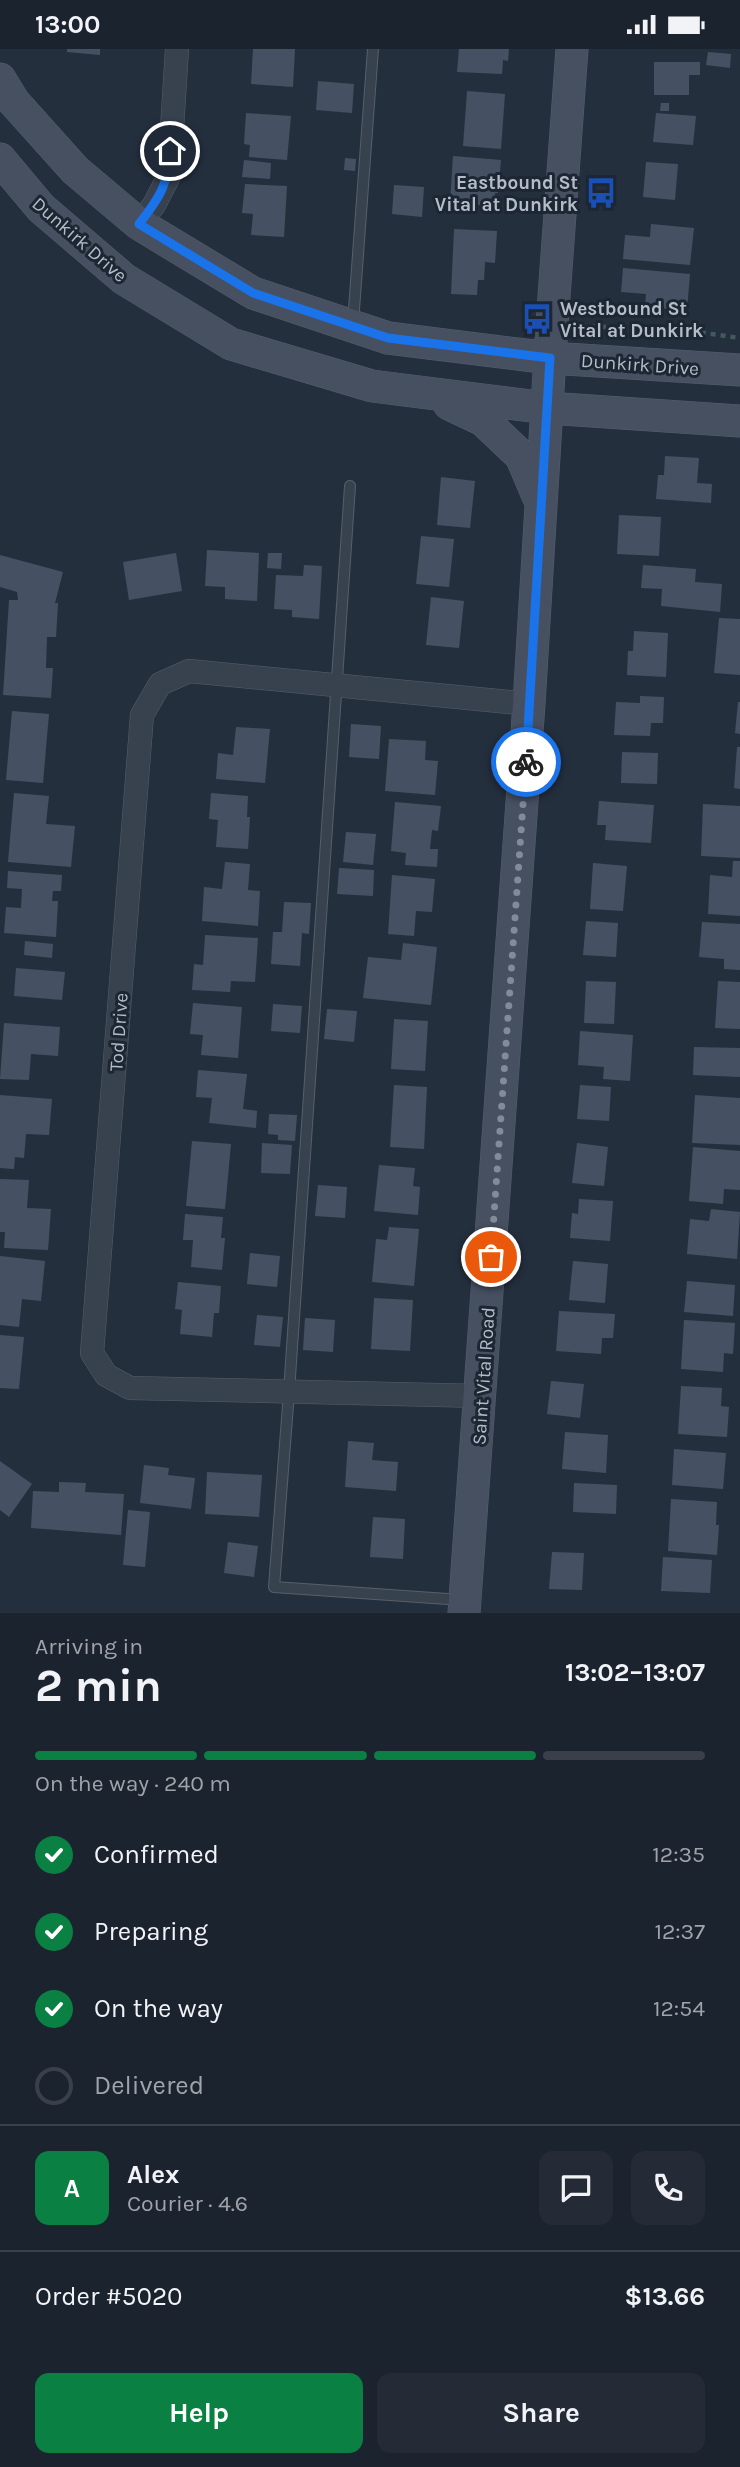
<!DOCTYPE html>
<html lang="en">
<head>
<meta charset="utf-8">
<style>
  body { margin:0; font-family:Karla,sans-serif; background:#242b36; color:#f1f3f6; height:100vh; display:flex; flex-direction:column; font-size:26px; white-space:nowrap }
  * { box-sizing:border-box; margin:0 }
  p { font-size:23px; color:#a0a4aa }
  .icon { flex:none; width:38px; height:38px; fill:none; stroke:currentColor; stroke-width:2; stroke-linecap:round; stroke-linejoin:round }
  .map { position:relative; height:1564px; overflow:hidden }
  .side { display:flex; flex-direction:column; background:#1b232e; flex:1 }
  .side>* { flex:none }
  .pin { position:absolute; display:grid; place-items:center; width:60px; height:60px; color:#fff; margin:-30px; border:4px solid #fff; border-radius:50%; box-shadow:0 2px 7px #0007 }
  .courier { position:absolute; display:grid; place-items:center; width:70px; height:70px; margin:-35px; border:5px solid #1a73e8; border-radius:50%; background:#fff; color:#222; box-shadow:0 2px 9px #0007 }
  .summary em { font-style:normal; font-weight:700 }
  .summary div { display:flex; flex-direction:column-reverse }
  .summary { display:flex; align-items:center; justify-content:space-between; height:119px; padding:0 35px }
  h1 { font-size:46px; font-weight:700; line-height:52px }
  .bar { display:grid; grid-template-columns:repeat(4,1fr); gap:10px 7px; align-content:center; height:84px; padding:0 35px }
  .bar i { height:9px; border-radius:5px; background:#39404a }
  .bar .selected { background:#0b8043 }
  .bar p { grid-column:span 4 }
  .line { display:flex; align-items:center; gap:18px; padding:0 35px; border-top:2px solid #39404a }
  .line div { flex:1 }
  .round { display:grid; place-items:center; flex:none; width:74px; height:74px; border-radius:14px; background:#242b36 }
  ol { padding:0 35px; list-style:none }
  li { display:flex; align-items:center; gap:21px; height:77px }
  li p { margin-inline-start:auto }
  li .icon { padding:7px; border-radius:50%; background:#0b8043; color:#fff; stroke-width:4 }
  li:last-child { color:#a0a4aa }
  li i { width:38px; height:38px; border:4px solid #39404a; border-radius:50% }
  .button { display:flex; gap:14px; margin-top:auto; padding:14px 35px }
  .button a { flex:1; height:80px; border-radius:14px; background:#0b8043; color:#fff; font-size:28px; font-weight:700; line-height:80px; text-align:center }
  .button a+a { background:#242b36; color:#f1f3f6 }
  .status { display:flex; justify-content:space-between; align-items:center; height:49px; padding:0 35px; background:#1b232e; direction:ltr }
  .status svg { height:19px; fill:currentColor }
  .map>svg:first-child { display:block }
  .building { fill:#455162 }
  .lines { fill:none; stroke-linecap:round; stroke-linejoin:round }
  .lane-casing { stroke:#565f6c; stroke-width:12 }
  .street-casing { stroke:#565f6c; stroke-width:24 }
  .secondary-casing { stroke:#565f6c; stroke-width:33 }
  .path { stroke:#44595c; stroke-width:4.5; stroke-dasharray:5 5; stroke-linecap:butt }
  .lane { stroke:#38414e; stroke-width:10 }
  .street { stroke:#38414e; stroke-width:23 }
  .secondary { stroke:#465061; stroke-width:32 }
  .done { stroke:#828b98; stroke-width:7; stroke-dasharray:0 12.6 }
  .route { stroke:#1a73e8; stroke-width:9 }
  .labels { text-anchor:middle; stroke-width:6; stroke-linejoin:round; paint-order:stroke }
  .poi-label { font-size:19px; font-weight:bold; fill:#b4bcc9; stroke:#1d2633; text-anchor:end }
  .street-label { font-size:19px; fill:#b4bcc9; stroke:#1d2633 }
</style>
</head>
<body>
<div class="status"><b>13:00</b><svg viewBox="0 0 49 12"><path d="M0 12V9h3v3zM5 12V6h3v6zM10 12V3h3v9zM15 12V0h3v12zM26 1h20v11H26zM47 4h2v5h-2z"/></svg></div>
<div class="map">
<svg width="740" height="1564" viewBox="0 0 740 1564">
  <rect width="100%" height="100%" fill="#242f3e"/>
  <path class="building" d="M67 0H100V6L67 3Z
    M253 0H295L293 38 251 35Z
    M459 0H509L508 12 503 11 502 25 457 23Z
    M708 3 731 5 730 19 706 16Z
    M654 13H700V26H689V46H654Z
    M318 32 354 35 352 64 316 61Z
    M467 42 505 45 501 100 463 97Z
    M661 54H669V62H660Z
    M246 64 291 67 287 111 249 108 250 96 244 95Z
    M656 64 696 67 693 96 653 93Z
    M453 107 501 111 498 144H495L494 157 450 154Z
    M345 109 356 110 355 122 344 121Z
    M244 111 271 114 270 130 242 128Z
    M646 113 678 115 675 151 643 148Z
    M245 135 287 137 284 188 251 186 253 165 242 164Z
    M394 136 424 138 422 168 392 165Z
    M651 175 694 179 690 216 623 210 625 186 650 188Z
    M454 180 497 182 495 214 485 213 484 231H478L477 246 451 245Z
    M623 219 690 225 687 261 645 258 646 245 621 243Z
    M665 407 699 409 697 434 712 435 711 454 656 450 658 426H664Z
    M441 428 475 432 470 479 437 476Z
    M619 466 661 468 659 507 617 505Z
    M421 487 454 490 449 538 416 535Z
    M207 501 259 504 257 552 225 550V538L205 537Z
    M176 504 182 542 129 551 123 513Z
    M268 504H282L281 520 267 519Z
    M0 506 63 523 55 554H58L56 588H47L46 619H53L51 649 3 646 9 551H18L17 543 0 538Z
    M304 516 322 517 319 570 292 568V561L274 560 276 526 303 527Z
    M643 516 696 520 695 533 722 535 720 563 661 557 662 540 641 539Z
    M431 548 464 552 459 599 426 596Z
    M719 569 740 570V626L714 624Z
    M634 582 668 584 666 628 627 626 628 602H633Z
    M640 647 664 648 663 674H651L650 687 614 686 616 653 640 654Z
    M738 653H740V685L735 684Z
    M12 662 49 665 43 734 6 731Z
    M351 675 381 677 379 710 349 708Z
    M236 678 270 680 265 734 216 730 218 704 233 706Z
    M389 690 426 692 425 711 438 712 435 746 385 742Z
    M737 698H740V740L734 739Z
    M622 703 658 704 657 735 621 734Z
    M14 744 49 747 46 775 75 777 71 818 8 813Z
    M211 744 248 747 247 768H250L248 800 216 798 218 771 209 770Z
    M599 752 654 756 651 794 605 791 606 776H597Z
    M395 753 441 757 438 782 432 781 430 800H438L437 818 405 816 406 804 391 802Z
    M703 755 740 757V809L701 807Z
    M346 783 376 785 373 816 343 813Z
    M733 812H740V867L708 865 710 826 732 828Z
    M225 813 250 815 248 841 260 842 258 877 202 872 204 838 222 840Z
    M593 814 627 817 623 862 590 860Z
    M339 819 374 821 373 847 337 845Z
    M8 822 62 826 61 842H53L52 852H58L56 888 4 884 6 858 21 859 22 840 7 839Z
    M392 826 435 830 432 863 416 862 414 887 388 885Z
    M284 853 311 854 309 885 302 884 300 917 271 915 273 883H282Z
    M586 872 618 874 616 908 583 906Z
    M702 873 740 875V921L724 920V910L699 908Z
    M205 886 258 889 255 933 231 932 230 943 192 941 194 915 203 916Z
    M25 892 53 895 52 909 24 906Z
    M403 894 437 898 431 956 363 949 368 908 401 911Z
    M16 919 65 923 62 951 14 947Z
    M586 932 616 933 614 975 584 974Z
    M718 932 740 933V980L715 979Z
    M193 954 242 958 238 1009 201 1006 203 986 190 985Z
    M273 955 302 957 300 984 271 982Z
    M327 960 357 962 354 993 324 990Z
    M394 970 428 972 425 1022 391 1020Z
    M4 974 60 978 58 1007 31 1005 29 1031 0 1030Z
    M580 982 633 986 630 1032 603 1030 604 1018 578 1016Z
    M694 998 740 999V1028L693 1026Z
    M198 1021 247 1025 243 1060 257 1062 256 1079 209 1074 212 1049 196 1048Z
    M394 1036 427 1038 424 1100 390 1098Z
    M580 1036 611 1038 609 1072 577 1070Z
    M0 1046 52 1050 49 1086 26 1085 24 1109 15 1108 14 1120 0 1119Z
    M695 1046 740 1049V1096L692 1094Z
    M269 1065 297 1066 295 1092 278 1091V1086L268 1085Z
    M192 1092 231 1095 225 1160 186 1157Z
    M262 1094 292 1096 290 1125 261 1124Z
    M577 1094 608 1098 604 1137 572 1134Z
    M693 1098 740 1102V1141L724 1140 723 1155 689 1152Z
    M379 1116 415 1119 413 1137 420 1138 418 1166 374 1162Z
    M0 1130 29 1131 27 1159 51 1160 48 1201 4 1199 5 1183H0Z
    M318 1136 347 1138 345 1169 315 1167Z
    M579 1150 613 1152 610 1192 570 1189 572 1164 578 1165Z
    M711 1160 740 1163 737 1210 687 1205 690 1170 709 1172Z
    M185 1165 223 1168 221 1189H225L222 1221 191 1218 193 1191H183Z
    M389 1178 419 1180 414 1237 372 1233 376 1190 387 1191Z
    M250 1204 280 1207 277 1238 247 1235Z
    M0 1207 45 1212 41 1252 22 1250 19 1278 0 1276Z
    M573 1212 608 1215 605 1254 569 1251Z
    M687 1232 735 1236 733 1267 684 1263Z
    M178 1233 221 1237 219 1264H214L212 1288 180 1285 182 1261 175 1260Z
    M374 1249 413 1251 410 1302 371 1300Z
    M559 1262 615 1265 613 1289H602L601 1305 556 1302Z
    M257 1266 283 1268 280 1298 254 1296Z
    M305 1269 335 1271 333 1303 303 1301Z
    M684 1271 735 1274 733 1305 724 1304 723 1323 681 1320Z
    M0 1286 24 1288 19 1340 0 1339Z
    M551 1332 584 1335 580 1369 547 1365Z
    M681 1337 722 1339 721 1357 729 1358 727 1388 678 1385Z
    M565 1383 608 1386 606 1424 562 1420Z
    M348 1392 374 1394 372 1411 398 1413 396 1442 345 1438Z
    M674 1400 726 1404 723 1440 672 1436Z
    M0 1412 32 1435 9 1468 0 1461Z
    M144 1416 169 1419 168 1426 195 1429 191 1460 140 1454Z
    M207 1423 262 1426 259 1468 205 1465Z
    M59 1433 86 1434 85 1443 124 1445 121 1486 31 1479 33 1442 59 1443Z
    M574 1434 617 1436 616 1465 573 1463Z
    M671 1450 717 1453 716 1476H719L717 1506 668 1502Z
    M128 1461 150 1463 145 1518 123 1516Z
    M373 1468 405 1470 403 1510 370 1508Z
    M228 1493 258 1497 254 1528 224 1524Z
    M552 1503 584 1504 582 1541 549 1540Z
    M663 1508 712 1511 710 1544 661 1542Z"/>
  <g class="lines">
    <defs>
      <path id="lane" d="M353 274 373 0
        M350 437 289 1343 274 1538 462 1551"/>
      <path id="street" d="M139 175 154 156 169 127 177 0
        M481 1347 130 1339 106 1326 92 1304 142 666 160 635 189 622 529 655"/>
      <path id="secondary" d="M0 30 14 53 75 121 139 175 253 244 388 289 550 309 740 321
        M0 110 41 159 124 230 231 295 372 337 547 359 740 372
        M449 355 483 371 521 407 538 447
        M464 1564 529 655 552 275 572 0"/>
    </defs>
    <use href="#lane" class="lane-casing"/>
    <use href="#street" class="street-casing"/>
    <use href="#secondary" class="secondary-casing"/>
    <path class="path" d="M581 277 683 281 740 289"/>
    <use href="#lane" class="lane"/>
    <use href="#street" class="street"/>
    <use href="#secondary" class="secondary"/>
  </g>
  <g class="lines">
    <path class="done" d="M491 1208 526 713"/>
    <path class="route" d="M170 102C168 136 160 148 139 175L253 244 388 289 550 309 526 713"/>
  </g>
  <defs>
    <symbol id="bus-bare" viewBox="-9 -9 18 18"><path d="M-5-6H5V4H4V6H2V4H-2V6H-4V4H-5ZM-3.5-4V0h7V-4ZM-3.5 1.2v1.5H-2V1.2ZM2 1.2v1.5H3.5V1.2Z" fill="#1a4fb4" stroke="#1d2633" stroke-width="2.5" paint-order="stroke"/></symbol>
  </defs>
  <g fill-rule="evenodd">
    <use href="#bus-bare" x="579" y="122" width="44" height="44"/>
    <use href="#bus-bare" x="515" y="248" width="44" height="44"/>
  </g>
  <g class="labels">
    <g class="poi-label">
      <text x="578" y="140">Eastbound St<tspan x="578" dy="22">Vital at Dunkirk</tspan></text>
      <text x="560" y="266" text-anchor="start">Westbound St<tspan x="560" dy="22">Vital at Dunkirk</tspan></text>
    </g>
    <g class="street-label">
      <text transform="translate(80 190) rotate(41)" y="7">Dunkirk Drive</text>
      <text transform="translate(640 315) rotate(4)" y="7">Dunkirk Drive</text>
      <text transform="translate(118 983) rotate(-86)" y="7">Tod Drive</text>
      <text transform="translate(483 1327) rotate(-86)" y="7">Saint Vital Road</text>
    </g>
  </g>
</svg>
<div class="pin" style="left:491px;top:1208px;background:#ea580c"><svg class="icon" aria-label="bag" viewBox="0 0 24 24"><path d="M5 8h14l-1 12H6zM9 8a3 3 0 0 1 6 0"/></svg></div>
<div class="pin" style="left:170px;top:102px;background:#1f2937"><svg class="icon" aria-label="home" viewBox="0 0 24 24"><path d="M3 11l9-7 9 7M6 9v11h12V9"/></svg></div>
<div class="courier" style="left:526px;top:713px"><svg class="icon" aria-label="bike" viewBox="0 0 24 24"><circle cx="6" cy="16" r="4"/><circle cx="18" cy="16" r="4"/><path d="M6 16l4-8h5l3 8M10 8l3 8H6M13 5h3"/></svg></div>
</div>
<section class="side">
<div class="summary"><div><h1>2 min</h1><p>Arriving in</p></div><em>13:02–13:07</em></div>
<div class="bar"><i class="selected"></i><i class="selected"></i><i class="selected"></i><i></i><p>On the way · 240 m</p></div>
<ol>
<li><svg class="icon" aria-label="check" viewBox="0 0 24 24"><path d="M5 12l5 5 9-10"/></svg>Confirmed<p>12:35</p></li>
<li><svg class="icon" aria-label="check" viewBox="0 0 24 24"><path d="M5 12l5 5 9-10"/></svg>Preparing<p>12:37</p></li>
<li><svg class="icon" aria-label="check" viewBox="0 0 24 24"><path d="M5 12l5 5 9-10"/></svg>On the way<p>12:54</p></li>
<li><i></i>Delivered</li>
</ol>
<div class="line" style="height:126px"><b class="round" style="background:#0b8043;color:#fff">A</b><div><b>Alex</b><p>Courier · 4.6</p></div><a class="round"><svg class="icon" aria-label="chat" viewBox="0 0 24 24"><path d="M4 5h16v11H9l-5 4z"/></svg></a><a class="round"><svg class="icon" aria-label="phone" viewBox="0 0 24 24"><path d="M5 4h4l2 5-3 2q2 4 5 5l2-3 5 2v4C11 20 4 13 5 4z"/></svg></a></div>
<div class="line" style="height:91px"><div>Order #5020</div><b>$13.66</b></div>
<div class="button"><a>Help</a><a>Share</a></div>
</section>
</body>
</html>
